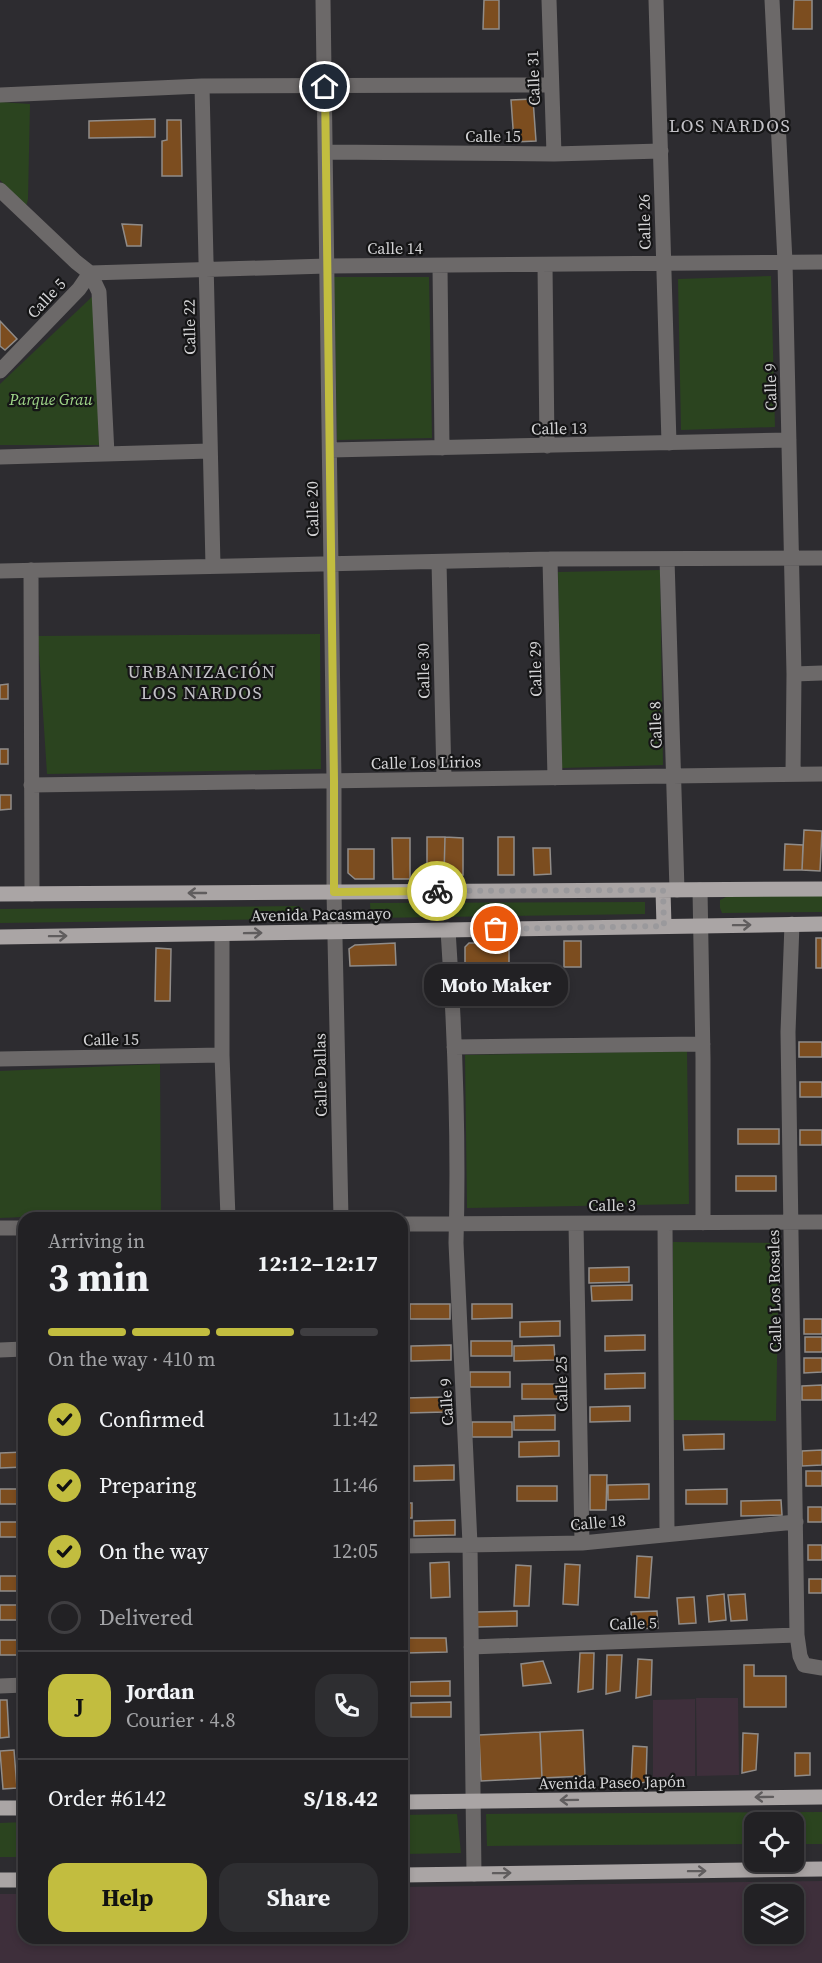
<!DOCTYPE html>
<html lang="en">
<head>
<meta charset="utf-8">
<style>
  body { margin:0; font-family:"Source Serif 4",serif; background:#2e2e31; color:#f1f3f6; height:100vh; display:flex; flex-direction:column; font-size:22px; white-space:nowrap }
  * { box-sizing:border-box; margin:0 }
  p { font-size:20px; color:#a2a3a6 }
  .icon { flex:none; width:33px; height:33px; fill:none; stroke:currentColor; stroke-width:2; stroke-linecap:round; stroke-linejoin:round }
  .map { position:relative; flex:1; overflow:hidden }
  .sheet { position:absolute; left:18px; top:1212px; width:390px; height:732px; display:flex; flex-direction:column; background:#222124; border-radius:18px; box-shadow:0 3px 9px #0003,0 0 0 2px #3f3e41 }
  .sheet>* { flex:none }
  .controls { position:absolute; left:744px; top:1812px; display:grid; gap:12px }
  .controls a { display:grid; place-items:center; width:60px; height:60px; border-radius:12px; background:#222124; box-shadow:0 3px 9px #0003,0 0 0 2px #3f3e41; font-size:30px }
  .pin { position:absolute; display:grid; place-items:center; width:51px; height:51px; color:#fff; margin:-26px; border:3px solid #fff; border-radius:50%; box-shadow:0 2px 6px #0007 }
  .courier { position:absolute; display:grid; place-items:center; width:60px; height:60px; margin:-30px; border:4px solid #c2bd3f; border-radius:50%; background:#fff; color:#222; box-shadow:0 2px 8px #0007 }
  .bubble { position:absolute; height:42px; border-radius:18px; background:#222124; box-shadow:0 3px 9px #0003,0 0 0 2px #3f3e41; font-size:20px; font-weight:700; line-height:42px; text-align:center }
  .headline em { font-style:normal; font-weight:700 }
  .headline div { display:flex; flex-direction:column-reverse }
  .headline { display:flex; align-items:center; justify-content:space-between; height:102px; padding:0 30px }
  h1 { font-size:39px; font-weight:700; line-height:45px }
  .bar { display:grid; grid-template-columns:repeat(4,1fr); gap:9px 6px; align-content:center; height:72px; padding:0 30px }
  .bar i { height:8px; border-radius:4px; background:#3f3e41 }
  .bar .current { background:#c2bd3f }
  .bar p { grid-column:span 4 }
  .line { display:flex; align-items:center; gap:15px; padding:0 30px; border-top:2px solid #3f3e41 }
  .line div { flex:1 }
  .round { display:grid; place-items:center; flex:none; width:63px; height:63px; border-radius:18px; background:#2e2e31 }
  ol { padding:0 30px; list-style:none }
  li { display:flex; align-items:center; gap:18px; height:66px }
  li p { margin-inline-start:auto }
  li .icon { padding:6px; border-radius:50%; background:#c2bd3f; color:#111; stroke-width:4 }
  li:last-child { color:#a2a3a6 }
  li i { width:33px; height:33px; border:3px solid #3f3e41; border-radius:50% }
  .primary-button { display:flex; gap:12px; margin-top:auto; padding:12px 30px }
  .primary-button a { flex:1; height:69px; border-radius:18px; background:#c2bd3f; color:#111; font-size:24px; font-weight:700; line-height:69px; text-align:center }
  .primary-button a+a { background:#2e2e31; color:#f1f3f6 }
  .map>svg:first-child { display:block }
  .industrial { fill:#3e2f3b; fill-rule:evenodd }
  .green { fill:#2b441f }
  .building { fill:#7c4d1f; stroke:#908c89; stroke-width:1.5 }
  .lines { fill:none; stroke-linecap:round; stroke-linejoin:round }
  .minor { stroke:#6c6969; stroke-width:15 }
  .major { stroke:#aaa5a5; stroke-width:15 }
  .oneway { stroke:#605d5e }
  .done { stroke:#9a999c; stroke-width:6; stroke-dasharray:0 10.8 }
  .route { stroke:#c2bd3f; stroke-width:8 }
  .labels { text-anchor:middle; stroke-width:4.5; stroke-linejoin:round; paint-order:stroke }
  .street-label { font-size:16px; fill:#d4d4d6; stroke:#151516 }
  .park-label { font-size:16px; font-style:italic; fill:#9fd588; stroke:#151516 }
  .neighbourhood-label { font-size:18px; letter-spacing:1.5px; fill:#c3c2c7; stroke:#151516 }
</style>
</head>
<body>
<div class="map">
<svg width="822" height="1963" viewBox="0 0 822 1963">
  <rect width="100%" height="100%" fill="#2d2c30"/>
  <path class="industrial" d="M696 1698H738L739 1775 697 1776Z
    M695 1699V1776L653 1777V1700Z
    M822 1881V1963H0V1894H24V1938H402V1887ZM794 1894V1934H754V1894Z"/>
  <path class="green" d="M0 102 30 104 28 199 26 207 0 180Z
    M771 276 775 427 681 430 678 279Z
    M334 277H429L432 438 337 440Z
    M95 294 99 445H0V384Z
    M660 570 663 765 562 768 558 572Z
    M320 634 321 769 47 774 38 636Z
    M822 895V912L722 913 720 908V900L728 896Z
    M645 902V914L371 918 370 903Z
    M299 906 305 911 304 918 298 919 0 923V909Z
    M687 1051 689 1204 467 1208 465 1055Z
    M160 1064 161 1211 0 1218V1071Z
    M673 1242 779 1243 776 1421 671 1420Z
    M822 1812V1844H794V1822H754V1844L487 1846 486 1814Z
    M457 1814 461 1853 402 1854V1815Z
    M24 1822V1857H0V1823Z"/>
  <path class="building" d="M484 0H499V29H483Z
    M794 0H812V29H793Z
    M533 99 536 141 514 142 511 100Z
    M155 119V137L89 138V121Z
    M167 120H181L182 176H162V141L167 140Z
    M122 224 142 225 141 246H127Z
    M0 321 17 339 5 350 0 346Z
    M8 684V699H0V685Z
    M0 749H8V764H0Z
    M0 795H11V809L0 810Z
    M804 830 822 831 820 871 802 870Z
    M427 837H445L444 875H427Z
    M445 837 463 838V875H444Z
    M498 837H514V875H498Z
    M392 838H410V879H393Z
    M785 844 803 845 802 870H784Z
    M533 848H550L551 874 534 875Z
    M348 849H374V879H355L348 873Z
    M816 938H822V968H816Z
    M564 941H581V967H564Z
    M395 943 396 965 350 966 349 949 355 945Z
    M469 943H509V963H465V947Z
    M156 948 171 949 170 1001H155Z
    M799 1042H822V1057H799Z
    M800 1082H822V1097H800Z
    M738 1129H779V1144H738Z
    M800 1130H822V1145H800Z
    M736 1176H776V1191H736Z
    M629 1267V1282L589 1283V1268Z
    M632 1285V1300L592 1301 591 1286Z
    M410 1304H450V1319H410Z
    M472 1304H512V1318L472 1319Z
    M804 1319H822V1334H804Z
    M560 1321V1336L520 1337V1322Z
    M645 1335V1350L605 1351V1336Z
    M805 1337H822V1352H805Z
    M471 1341H512V1356H471Z
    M451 1345V1360L411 1361V1346Z
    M554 1345 555 1360 514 1361V1346Z
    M804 1358H822V1372L804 1373Z
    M470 1372H510V1387H470Z
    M645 1373V1388L605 1389V1374Z
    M522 1384H562V1399H522Z
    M822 1385V1400H802V1386Z
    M445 1397 446 1412 405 1413V1398Z
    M630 1406V1421L590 1422V1407Z
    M555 1415V1430H514V1416Z
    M472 1422H512V1437H472Z
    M724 1434V1449L684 1450 683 1435Z
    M559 1441V1456L519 1457V1442Z
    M822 1450V1465L802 1466V1451Z
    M24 1452V1467L0 1468V1453Z
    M454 1465V1480L414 1481V1466Z
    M806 1471H822V1486H806Z
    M590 1475H607L606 1510H590Z
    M649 1484V1499L608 1500V1485Z
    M517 1486H557V1501H517Z
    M0 1489H24V1504H0Z
    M727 1489V1504H686V1490Z
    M781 1500 782 1515 741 1516V1501Z
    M402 1503H412V1518H402Z
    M808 1507H822V1522H808Z
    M455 1520V1535L414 1536V1521Z
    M0 1522H24V1537H0Z
    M808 1545H822V1560H808Z
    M637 1556 652 1557 649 1598 635 1597Z
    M449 1562 450 1597 431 1598 430 1563Z
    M565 1564 580 1565 578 1605 563 1604Z
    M516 1565 531 1566 529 1606H514Z
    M0 1576H24V1591H0Z
    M809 1579H822V1593H809Z
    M724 1594 726 1620 709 1622 707 1596Z
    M745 1594 747 1620 731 1621 728 1595Z
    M694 1597 696 1623 679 1624 677 1598Z
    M0 1605H24V1620H0Z
    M517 1611V1626L477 1627V1612Z
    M657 1611 658 1628 632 1629 631 1612Z
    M406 1638H446L447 1652 406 1653Z
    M0 1640H24V1655H0Z
    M580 1653H594L593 1689 578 1692Z
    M607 1655H622L620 1691 606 1694Z
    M638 1659 652 1660 651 1695 636 1698Z
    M543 1661 551 1683 523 1686 521 1664Z
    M744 1665H754V1676H786V1707H744Z
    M450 1681V1696H410V1682Z
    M0 1700H7L9 1737 0 1738Z
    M451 1702V1717H411V1703Z
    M583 1730 585 1776 542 1778 540 1732Z
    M540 1732 542 1778 481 1781 479 1735Z
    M743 1733 758 1734 756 1770 742 1773Z
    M633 1746 647 1747 646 1782 631 1785Z
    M14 1750 17 1788 3 1789 0 1751Z
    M795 1753H810V1775L795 1776Z"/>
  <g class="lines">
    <path class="minor" d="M323 0 334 781V892L341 1218
      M549 0 554 154
      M656 0 669 443
      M772 0 785 262 794 674 793 774
      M202 86 213 566
      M0 95 202 86 551 85
      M325 152 554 154 661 151
      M0 190 76 262 90 273 327 266 822 262
      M545 265 547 446
      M440 266 442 448
      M90 273 99 292 107 454
      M0 371 79 289 90 273
      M330 450 789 440
      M0 457 210 451
      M550 559 555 778
      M667 559 677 890
      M439 562 444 779
      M31 570 32 894
      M0 571 550 559 822 558
      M794 674 822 673
      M31 785 822 774
      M700 890 703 1058V1223
      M792 924 788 1032 797 1635 800 1656 804 1665 822 1668
      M448 930C455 1034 459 1139 456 1243L470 1544 474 1874
      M222 934V1055L228 1218
      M454 1047 703 1044
      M0 1059 222 1055
      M665 1223 667 1534
      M402 1224 822 1222
      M576 1224 582 1543
      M0 1228H24
      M0 1350 24 1349
      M402 1546 582 1543 796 1522
      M471 1647 797 1635
      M0 1686 24 1685"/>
    <path class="major" d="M663 890 664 926
      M0 894 822 889
      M0 937 822 924
      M402 1802 822 1797
      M0 1808H24
      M402 1875 822 1869
      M0 1880H24"/>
  </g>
  <defs><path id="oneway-shaft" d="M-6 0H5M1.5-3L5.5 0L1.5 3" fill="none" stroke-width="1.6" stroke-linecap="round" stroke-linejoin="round" transform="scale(1.5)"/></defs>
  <g class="oneway">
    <use href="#oneway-shaft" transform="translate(197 893) rotate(180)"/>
    <use href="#oneway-shaft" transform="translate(742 925) rotate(-1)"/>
    <use href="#oneway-shaft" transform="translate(253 933) rotate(-1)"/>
    <use href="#oneway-shaft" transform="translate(58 936) rotate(-1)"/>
    <use href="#oneway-shaft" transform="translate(764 1797) rotate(179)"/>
    <use href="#oneway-shaft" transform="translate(569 1800) rotate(179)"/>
    <use href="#oneway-shaft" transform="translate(697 1871) rotate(-1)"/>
    <use href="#oneway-shaft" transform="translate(502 1873) rotate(-1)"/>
  </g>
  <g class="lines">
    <path class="done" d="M437 891 663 890 664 926 496 929"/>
    <path class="route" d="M325 87 334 781V892L437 891"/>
  </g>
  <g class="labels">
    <g class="street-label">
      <text transform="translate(533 78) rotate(-92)" y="6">Calle 31</text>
      <text x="493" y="142">Calle 15</text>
      <text transform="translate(644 222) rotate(-91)" y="6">Calle 26</text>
      <text x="395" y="254">Calle 14</text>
      <text transform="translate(46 298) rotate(-47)" y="6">Calle 5</text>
      <text transform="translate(189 327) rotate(-91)" y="6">Calle 22</text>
      <text transform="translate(770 387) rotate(-91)" y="6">Calle 9</text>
      <text transform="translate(559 428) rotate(-1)" y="6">Calle 13</text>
      <text transform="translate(312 509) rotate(-91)" y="6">Calle 20</text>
      <text transform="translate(535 669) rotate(-91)" y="6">Calle 29</text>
      <text transform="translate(423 671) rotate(-91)" y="6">Calle 30</text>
      <text transform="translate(655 725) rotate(-92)" y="6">Calle 8</text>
      <text transform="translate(426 762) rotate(-1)" y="6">Calle Los Lirios</text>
      <text transform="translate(321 914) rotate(-1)" y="6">Avenida Pacasmayo</text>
      <text transform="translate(111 1039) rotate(-1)" y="6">Calle 15</text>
      <text transform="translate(320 1075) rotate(-91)" y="6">Calle Dallas</text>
      <text x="612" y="1211">Calle 3</text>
      <text transform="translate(774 1291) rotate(-91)" y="6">Calle Los Rosales</text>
      <text transform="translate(561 1384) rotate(-91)" y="6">Calle 25</text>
      <text transform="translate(446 1402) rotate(-93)" y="6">Calle 9</text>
      <text transform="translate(598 1522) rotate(-5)" y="6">Calle 18</text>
      <text transform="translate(633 1623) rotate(-2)" y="6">Calle 5</text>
      <text transform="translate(612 1782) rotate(-1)" y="6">Avenida Paseo Japón</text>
    </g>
    <g class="park-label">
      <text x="51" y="405">Parque Grau</text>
    </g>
    <g class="neighbourhood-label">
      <text x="730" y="132">LOS NARDOS</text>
      <text x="202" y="678">URBANIZACIÓN<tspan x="202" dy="21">LOS NARDOS</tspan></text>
    </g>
  </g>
</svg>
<div class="controls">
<a><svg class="icon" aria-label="locate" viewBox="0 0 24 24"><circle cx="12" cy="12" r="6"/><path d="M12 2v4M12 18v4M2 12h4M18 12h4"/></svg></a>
<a><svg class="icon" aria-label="layers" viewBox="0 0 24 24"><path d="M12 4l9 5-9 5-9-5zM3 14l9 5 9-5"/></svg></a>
</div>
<div class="pin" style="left:496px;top:929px;background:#ea580c"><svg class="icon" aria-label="bag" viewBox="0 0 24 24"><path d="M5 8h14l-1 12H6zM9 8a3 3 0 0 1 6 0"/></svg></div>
<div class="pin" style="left:325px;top:87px;background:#1f2937"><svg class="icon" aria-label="home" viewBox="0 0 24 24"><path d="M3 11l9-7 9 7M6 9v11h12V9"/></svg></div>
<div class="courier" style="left:437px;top:891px"><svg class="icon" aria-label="bike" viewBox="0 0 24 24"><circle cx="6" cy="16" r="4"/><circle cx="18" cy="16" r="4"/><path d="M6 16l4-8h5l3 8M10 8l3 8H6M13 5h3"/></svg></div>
<div class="bubble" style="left:424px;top:964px;width:144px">Moto Maker</div>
<section class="sheet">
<div class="headline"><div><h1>3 min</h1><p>Arriving in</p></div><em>12:12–12:17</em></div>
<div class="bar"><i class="current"></i><i class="current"></i><i class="current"></i><i></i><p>On the way · 410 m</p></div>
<ol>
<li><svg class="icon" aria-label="check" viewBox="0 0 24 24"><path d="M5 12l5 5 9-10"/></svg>Confirmed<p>11:42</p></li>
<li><svg class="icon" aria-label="check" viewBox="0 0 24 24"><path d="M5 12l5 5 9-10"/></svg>Preparing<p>11:46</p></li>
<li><svg class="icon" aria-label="check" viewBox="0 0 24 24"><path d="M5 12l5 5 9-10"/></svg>On the way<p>12:05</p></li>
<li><i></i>Delivered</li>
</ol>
<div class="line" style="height:108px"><b class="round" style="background:#c2bd3f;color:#111">J</b><div><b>Jordan</b><p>Courier · 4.8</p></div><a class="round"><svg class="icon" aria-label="phone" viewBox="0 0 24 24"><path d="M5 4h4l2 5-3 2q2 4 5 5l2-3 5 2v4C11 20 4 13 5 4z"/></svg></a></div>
<div class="line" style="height:78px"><div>Order #6142</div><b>S/18.42</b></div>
<div class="primary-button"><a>Help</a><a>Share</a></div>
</section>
</div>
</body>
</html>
